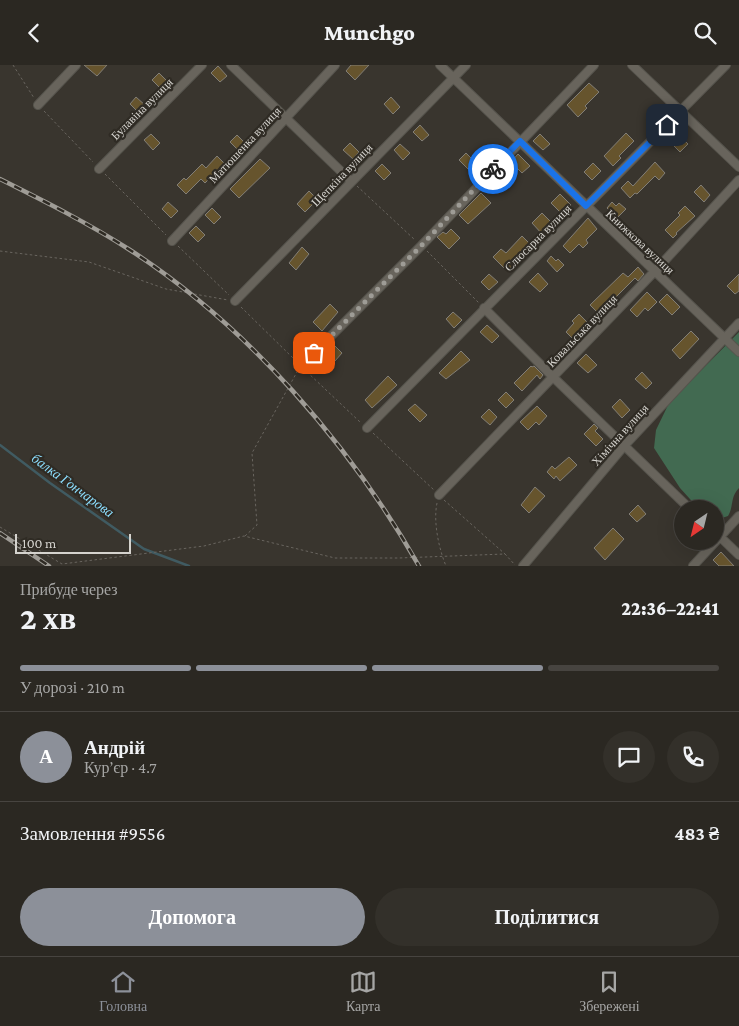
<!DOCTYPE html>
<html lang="uk">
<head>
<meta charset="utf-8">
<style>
  body { margin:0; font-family:"Crimson Pro",serif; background:#33302a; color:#f1f3f6; height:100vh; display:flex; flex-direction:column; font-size:19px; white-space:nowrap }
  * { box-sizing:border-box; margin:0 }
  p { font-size:16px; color:#a6a6a5 }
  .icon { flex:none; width:28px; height:28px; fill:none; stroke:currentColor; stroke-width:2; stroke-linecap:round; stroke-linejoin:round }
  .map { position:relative; height:501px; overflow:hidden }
  .panel { display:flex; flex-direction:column; background:#2b2822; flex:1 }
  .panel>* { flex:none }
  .needle { width:32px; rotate:215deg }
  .fabs { position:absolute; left:674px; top:435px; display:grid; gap:10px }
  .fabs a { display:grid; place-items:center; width:50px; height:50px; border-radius:50%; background:#2b2822; box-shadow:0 5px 20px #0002,0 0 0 1px #474440; font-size:25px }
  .scale { position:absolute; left:15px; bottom:12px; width:116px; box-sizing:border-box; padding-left:5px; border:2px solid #d5d3ce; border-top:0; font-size:14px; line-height:18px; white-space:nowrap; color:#d5d3ce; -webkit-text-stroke:4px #2f2b24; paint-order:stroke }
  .pin { position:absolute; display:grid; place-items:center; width:42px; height:42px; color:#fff; margin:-21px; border-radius:10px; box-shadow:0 2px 8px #0006 }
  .courier { position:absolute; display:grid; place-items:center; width:50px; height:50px; margin:-25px; border:4px solid #1a73e8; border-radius:50%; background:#fff; color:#222; box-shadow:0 1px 6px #0007 }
  .summary em { font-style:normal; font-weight:800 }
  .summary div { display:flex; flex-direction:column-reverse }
  .summary { display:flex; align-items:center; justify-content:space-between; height:85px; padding:0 20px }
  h1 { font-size:32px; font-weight:800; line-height:38px }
  .bar { display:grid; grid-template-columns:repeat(4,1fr); gap:8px 5px; align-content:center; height:60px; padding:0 20px }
  .bar i { height:6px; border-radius:4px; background:#474440 }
  .bar .current { background:#8c9099 }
  .bar p { grid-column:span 4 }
  .line { display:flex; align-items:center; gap:12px; padding:0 20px; border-top:1px solid #474440 }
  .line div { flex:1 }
  .round { display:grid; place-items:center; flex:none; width:52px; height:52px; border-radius:26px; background:#33302a }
  .primary-button { display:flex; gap:10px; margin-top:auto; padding:10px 20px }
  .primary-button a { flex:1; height:58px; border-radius:30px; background:#8c9099; color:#fff; font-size:20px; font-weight:800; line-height:58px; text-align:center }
  .primary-button a+a { background:#33302a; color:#f1f3f6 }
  header { display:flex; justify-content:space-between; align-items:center; height:65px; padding:0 20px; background:#2b2822; font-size:22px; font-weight:800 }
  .tab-bar { display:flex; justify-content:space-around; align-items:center; height:70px; border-top:1px solid #474440; background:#2b2822; font-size:14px; color:#a6a6a5 }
  .tab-bar a { display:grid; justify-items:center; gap:2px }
  .tab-bar .current { color:#8c9099 }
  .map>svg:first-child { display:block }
  .forest { fill:#426a51 }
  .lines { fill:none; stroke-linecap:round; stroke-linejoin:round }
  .stream { stroke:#405b62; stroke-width:2.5 }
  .building { fill:#66542d; stroke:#827e76 }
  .minor-casing { stroke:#56544d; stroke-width:10 }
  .path { stroke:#69655f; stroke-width:1; stroke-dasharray:2.5 2.5; stroke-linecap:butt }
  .minor { stroke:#68645c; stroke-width:8 }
  .rail-casing { stroke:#9f9c96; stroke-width:4.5 }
  .rail { stroke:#2f2b24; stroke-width:2.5; stroke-dasharray:8; stroke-linecap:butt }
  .done { stroke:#9e9c96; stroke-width:5; stroke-dasharray:0 9 }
  .route { stroke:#1a73e8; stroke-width:6 }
  .labels { text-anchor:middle; stroke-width:4.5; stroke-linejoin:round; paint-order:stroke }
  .street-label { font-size:12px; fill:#d5d3ce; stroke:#2f2b24 }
  .water-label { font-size:14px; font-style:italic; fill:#8cdefe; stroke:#2f2b24 }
</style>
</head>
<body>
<header><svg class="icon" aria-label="back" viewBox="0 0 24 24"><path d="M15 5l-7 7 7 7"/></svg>Munchgo<svg class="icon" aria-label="search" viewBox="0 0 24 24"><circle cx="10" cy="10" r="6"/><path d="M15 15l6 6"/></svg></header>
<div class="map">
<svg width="739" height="501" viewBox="0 0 739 501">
  <rect width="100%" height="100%" fill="#39352e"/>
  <path class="forest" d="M739 267V423C730 432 734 441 728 451L716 455 715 444H699L680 423 654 383 656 365 669 338Z"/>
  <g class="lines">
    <path class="stream" d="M0 380 50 418 144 484 189 501"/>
  </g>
  <path class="building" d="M84 0H107L97 11Z
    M351 0H369L355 15 346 6Z
    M218 1 227 11 220 17 211 8Z
    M159 8 168 17 161 24 152 15Z
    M589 18 599 27 585 41 587 43 578 52 567 40Z
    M136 32 146 41 139 48 130 39Z
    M391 32 400 42 393 49 384 39Z
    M420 60 429 70 422 76 413 67Z
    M626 68 634 76 619 91 621 93 613 101 604 91Z
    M151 69 160 78 153 85 144 75Z
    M540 69 550 79 543 85 533 76Z
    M678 69 688 79 680 87 670 77Z
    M237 70 246 79 239 86 230 77Z
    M350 78 359 87 353 94 343 85Z
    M400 79 410 88 403 95 394 85Z
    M466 88 475 97 468 104 459 95Z
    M518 89 530 101 522 108 511 97Z
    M217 91 227 101 220 107 218 105 205 118 201 114 186 129 177 120 184 113 186 115 202 99 206 103Z
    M260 94 270 103 239 133 230 124Z
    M655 97 665 108 659 115 655 111 637 129 635 128 630 133 621 123 628 116 633 121Z
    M593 98 601 106 592 115 584 107Z
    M382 99 391 108 384 115 375 106Z
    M701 120 710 130 704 137 694 127Z
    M309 126 314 131 311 135 314 138 305 147 297 139Z
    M481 128 491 138 468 159 459 150Z
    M560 129 571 140 562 149 551 138Z
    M168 137 178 146 171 153 162 144Z
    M612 137 616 141 619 138 626 144 617 153 607 143Z
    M685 141 695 151 676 168 677 169 673 173 665 165 680 150 678 148Z
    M212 143 221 152 214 159 205 150Z
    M542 148 553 159 543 170 532 158Z
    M588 153 597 164 586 175 588 178 583 183 579 179 570 188 563 181Z
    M196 161 205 170 198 177 189 168Z
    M451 164 460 173 449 184 437 172 443 167 446 169Z
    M522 171 533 182 528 187 525 184 513 196 515 198 507 206 493 192 501 184 506 188Z
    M302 182 309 189 296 205 289 198Z
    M551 191 556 196 558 194 564 200 557 207 547 196Z
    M638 202 644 209 638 216 635 213 599 249 590 240 623 208 628 212Z
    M538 208 548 219 540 227 529 217Z
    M489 209 498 217 489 225 481 217Z
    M739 209V226L735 229 727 221Z
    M647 227 657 237 648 246 645 243 637 252 630 245Z
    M667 229 680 242 672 250 659 237Z
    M330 239 338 247 322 266 313 257Z
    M453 247 462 255 454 263 446 254Z
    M579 249 589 259 573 274 566 267 574 258 572 256Z
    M487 260 499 271 492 278 480 267Z
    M691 266 699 274 680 294 672 285Z
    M333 279 342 288 335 296 325 286Z
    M461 286 470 295 446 314 439 308Z
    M586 289 597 300 588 308 577 298Z
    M531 301 532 302 534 301 543 310 540 314 537 310 522 326 514 318Z
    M642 307 652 318 646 324 635 314Z
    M388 311 397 320 372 343 365 335Z
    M506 327 514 335 506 343 498 335Z
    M620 334 630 345 622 353 612 342Z
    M415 339 427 350 420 357 408 345Z
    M537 341 547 351 539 360 536 357 528 365 520 357Z
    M489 344 497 352 490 360 481 352Z
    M594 359 598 363 595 366 603 374 596 381 584 369Z
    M569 392 577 400 560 416 556 411 554 414 547 407 552 401 555 404Z
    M535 422 545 431 529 448 521 440Z
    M638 440 646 449 637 457 629 449Z
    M613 463 624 474 605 495 594 483Z
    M721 487 734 501H719L713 495Z"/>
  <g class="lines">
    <defs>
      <path id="minor" d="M231 0 351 116
        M440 0 739 287
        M632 0 739 102
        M38 40 76 0
        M99 104 202 0
        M172 176 335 0
        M235 236 466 0
        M484 243 553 312 690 444
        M301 301 421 181 594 0
        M367 363 726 0
        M439 430 655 206 739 115
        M715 467 739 490
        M523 501 624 381 739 258
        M693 501 739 451"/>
    </defs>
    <use href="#minor" class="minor-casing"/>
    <path class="path" d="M13 0 34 33
      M44 46 93 97
      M105 109 166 170
      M357 121 415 175
      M178 181 229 230
      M0 186 89 197 166 224 228 235
      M427 186 479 238
      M241 242 295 295
      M307 307 360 357
      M373 368 434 425
      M444 435 505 489
      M437 438C433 457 439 484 446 501
      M0 462 62 499 204 481 244 471 335 493H399L505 489 515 500
      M245 471 257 460 252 388 297 307"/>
    <use href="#minor" class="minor"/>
    <defs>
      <path id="rail" d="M0 114C44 136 88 158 130 185 248 261 350 380 419 501
        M0 468 49 501"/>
    </defs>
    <use href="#rail" class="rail-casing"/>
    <use href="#rail" class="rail"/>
  </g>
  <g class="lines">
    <path class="done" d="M314 288 421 181 493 104"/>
    <path class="route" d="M493 104 520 76 586 141 667 60"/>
  </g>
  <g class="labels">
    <g class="street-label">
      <text transform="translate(142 44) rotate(-45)" y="4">Булавіна вулиця</text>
      <text transform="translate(245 80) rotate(-47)" y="4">Матюшенка вулиця</text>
      <text transform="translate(342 110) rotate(-46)" y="4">Щепкіна вулиця</text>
      <text transform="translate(538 173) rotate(-45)" y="4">Слюсарна вулиця</text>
      <text transform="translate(640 177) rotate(43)" y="4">Книжкова вулиця</text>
      <text transform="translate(582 266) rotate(-46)" y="4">Ковальська вулиця</text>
      <text transform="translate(620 370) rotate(-48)" y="4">Хімічна вулиця</text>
    </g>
    <g class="water-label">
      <text transform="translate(73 420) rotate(36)" y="5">балка Гончарова</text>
    </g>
  </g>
</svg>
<div class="fabs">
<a><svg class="needle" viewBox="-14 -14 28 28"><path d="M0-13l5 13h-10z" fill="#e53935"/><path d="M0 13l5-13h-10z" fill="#a6a6a5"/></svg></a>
</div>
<div class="scale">100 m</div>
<div class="pin" style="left:314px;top:288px;background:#ea580c"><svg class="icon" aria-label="bag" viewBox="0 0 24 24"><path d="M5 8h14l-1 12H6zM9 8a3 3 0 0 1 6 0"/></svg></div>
<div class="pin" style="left:667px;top:60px;background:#1f2937"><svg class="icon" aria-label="home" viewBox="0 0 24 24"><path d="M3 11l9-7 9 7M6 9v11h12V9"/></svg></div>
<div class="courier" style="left:493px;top:104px"><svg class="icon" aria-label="bike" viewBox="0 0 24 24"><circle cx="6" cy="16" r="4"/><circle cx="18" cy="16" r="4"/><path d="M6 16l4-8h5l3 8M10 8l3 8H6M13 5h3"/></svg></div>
</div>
<section class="panel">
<div class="summary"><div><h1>2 хв</h1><p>Прибуде через</p></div><em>22:36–22:41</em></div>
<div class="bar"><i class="current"></i><i class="current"></i><i class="current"></i><i></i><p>У дорозі · 210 m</p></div>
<div class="line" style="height:90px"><b class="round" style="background:#8c9099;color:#fff">А</b><div><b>Андрій</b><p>Кур’єр · 4.7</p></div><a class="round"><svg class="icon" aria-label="chat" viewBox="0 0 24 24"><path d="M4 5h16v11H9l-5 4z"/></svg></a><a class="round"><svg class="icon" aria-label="phone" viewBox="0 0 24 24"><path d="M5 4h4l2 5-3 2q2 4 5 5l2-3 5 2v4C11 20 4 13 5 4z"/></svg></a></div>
<div class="line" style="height:65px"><div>Замовлення #9556</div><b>483 ₴</b></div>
<div class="primary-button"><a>Допомога</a><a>Поділитися</a></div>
</section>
<nav class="tab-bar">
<a class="current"><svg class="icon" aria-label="home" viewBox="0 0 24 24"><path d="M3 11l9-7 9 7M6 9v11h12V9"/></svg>Головна</a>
<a><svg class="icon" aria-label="map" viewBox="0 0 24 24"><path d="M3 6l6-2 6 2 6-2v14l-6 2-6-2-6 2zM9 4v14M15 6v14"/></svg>Карта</a>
<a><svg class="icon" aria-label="saved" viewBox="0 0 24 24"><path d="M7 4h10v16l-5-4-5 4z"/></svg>Збережені</a>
</nav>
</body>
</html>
